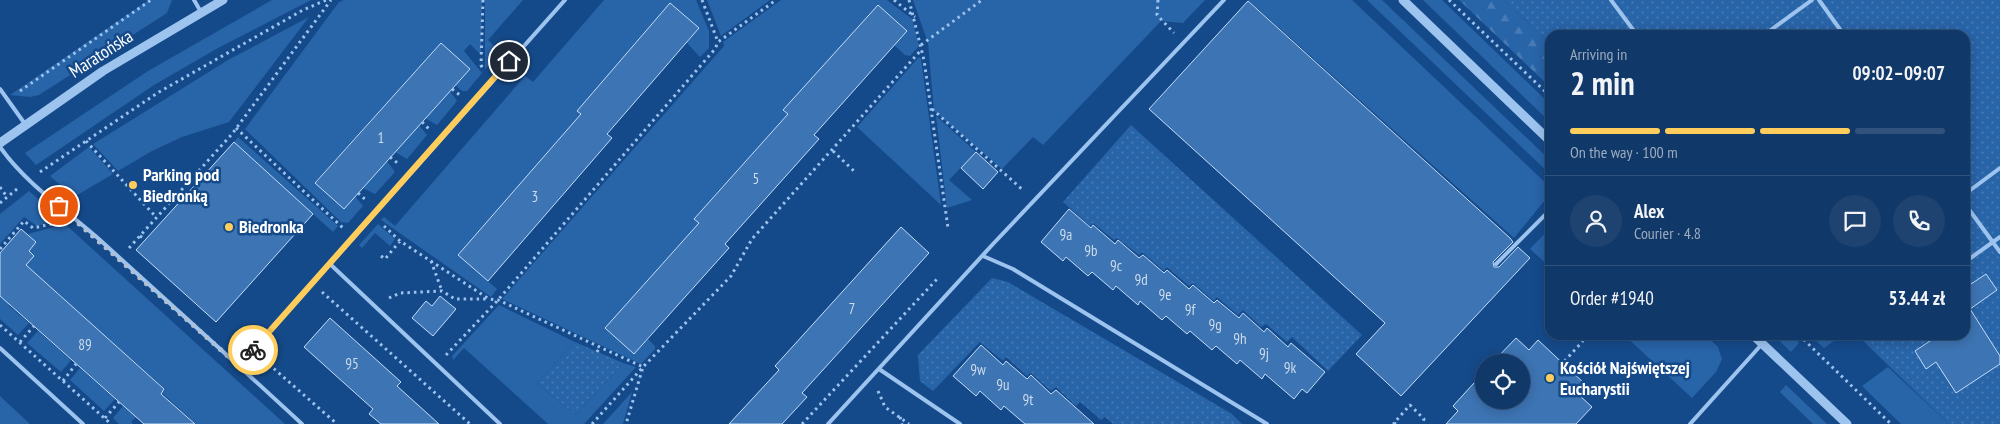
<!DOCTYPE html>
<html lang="en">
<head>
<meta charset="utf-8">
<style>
  body { margin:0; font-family:"PT Sans Narrow",sans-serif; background:#1e4371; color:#f1f3f6; height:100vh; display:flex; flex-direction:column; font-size:19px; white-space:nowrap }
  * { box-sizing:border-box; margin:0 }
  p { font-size:16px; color:#9cacc0 }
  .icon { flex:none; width:28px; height:28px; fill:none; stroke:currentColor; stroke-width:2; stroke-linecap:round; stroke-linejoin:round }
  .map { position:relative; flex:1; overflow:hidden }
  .details { position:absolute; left:1545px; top:30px; width:425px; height:310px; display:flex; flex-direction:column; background:#103868; border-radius:15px; box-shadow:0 2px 12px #0003,0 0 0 1px #30527c }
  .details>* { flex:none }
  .controls { position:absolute; left:1475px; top:354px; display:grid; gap:10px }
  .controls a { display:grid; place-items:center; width:55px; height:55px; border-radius:50%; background:#103868; box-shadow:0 2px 12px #0003,0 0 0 1px #30527c; font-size:25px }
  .pin { position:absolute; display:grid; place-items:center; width:42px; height:42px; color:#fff; margin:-21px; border:2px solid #fff; border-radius:50%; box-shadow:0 1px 5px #0007 }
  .courier { position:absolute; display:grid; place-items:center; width:50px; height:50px; margin:-25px; border:4px solid #ffcd5b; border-radius:50%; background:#fff; color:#222; box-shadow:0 1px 6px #0007 }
  .headline em { font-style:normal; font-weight:600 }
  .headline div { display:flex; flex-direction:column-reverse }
  .headline { display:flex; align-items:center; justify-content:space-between; height:85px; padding:0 25px }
  h1 { font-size:32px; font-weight:600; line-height:38px }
  .bar { display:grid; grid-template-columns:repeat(4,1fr); gap:8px 5px; align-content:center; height:60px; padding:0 25px }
  .bar i { height:6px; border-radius:4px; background:#30527c }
  .bar .on { background:#ffcd5b }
  .bar p { grid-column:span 4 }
  .line { display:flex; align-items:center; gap:12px; padding:0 25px; border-top:1px solid #30527c }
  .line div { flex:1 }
  .round { display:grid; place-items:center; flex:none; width:52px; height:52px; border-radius:26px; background:#1e4371 }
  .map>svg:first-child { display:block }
  .grass { fill:#2864a8 }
  .forest { fill:url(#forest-firs) }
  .park { fill:url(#park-dots) }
  .building { fill:#3d74b3; stroke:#c3ddfb }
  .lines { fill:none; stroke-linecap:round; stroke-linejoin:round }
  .path { stroke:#9dc3ef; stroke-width:3; stroke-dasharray:2.5 4; stroke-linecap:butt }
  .service { stroke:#9dc3ef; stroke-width:4 }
  .tertiary { stroke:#9dc3ef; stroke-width:9 }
  .done { stroke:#adc0d6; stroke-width:5; stroke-dasharray:0 9 }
  .route { stroke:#ffcd5b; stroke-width:6 }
  .poi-dot { fill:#ffcd5b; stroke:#154a8a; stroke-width:2 }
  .labels { text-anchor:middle; stroke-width:5; stroke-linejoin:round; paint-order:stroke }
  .number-label { font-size:15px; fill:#cedcec }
  .street-label { font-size:18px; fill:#fff; stroke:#154a8a }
  .poi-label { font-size:18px; font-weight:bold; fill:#fff; stroke:#154a8a; text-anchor:start }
</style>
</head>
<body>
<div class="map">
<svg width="2000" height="424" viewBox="0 0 2000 424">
  <defs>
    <pattern id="forest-firs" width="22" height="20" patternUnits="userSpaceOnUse" patternTransform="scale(1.25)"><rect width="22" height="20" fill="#2864a8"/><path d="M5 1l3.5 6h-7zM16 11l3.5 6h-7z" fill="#487bb5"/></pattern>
    <pattern id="park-dots" width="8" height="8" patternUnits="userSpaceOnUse" patternTransform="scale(1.25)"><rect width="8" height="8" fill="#2864a8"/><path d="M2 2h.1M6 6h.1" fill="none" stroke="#487bb5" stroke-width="1.8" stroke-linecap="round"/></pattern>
  </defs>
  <rect width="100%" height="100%" fill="#154a8a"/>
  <path class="grass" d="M149 0H172L167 13 39 95 30 97 10 95Z
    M272 0H311L218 48 154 85 36 165 25 153 148 71Z
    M344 0H482L481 55 470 44 464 51 482 73 467 91H462L455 85 469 69 441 43 315 182 344 209 355 196 363 206 348 223 341 222 245 129 339 2Z
    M485 0H523L488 40 501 53 485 69Z
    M604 0H696L709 31V48L700 57 687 43 699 28 670 3 577 111 581 114 458 255 497 289 491 297 381 220 384 217 395 226 525 76 533 82Z
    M707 0H770L721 36Z
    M781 0H887L912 19 919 46 910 56 905 55 894 45 907 31 878 5 784 110 788 114 694 219 699 223 605 328 634 354 648 339 655 346V349L641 364 502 299 724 46 723 42Z
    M913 0H1205L1183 23 1161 21 1043 145 1033 137 1002 169 934 111 928 43Z
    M1248 0H1352L1550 187V194L1514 238Z
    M1367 0H1382L1550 160V174Z
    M1423 0H1442L1550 104V122Z
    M309 17 229 122 182 137 152 151 118 171 93 144 228 60Z
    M919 57 921 59 941 205 857 127Z
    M450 91 457 101 437 125 425 118Z
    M936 116 976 152 949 180 972 200 947 208Z
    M419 125 427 135 407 159 395 152Z
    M238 137 338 226 333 232 234 142Z
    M89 147 113 174 74 197 50 176Z
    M387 161 395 172 375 194 363 188Z
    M29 191 60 218 37 226 24 217 0 244V214Z
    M65 224 285 424H196L162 393 165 389 37 275 9 306 29 323 18 335 0 319V294L34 256 29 251 36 242 28 234Z
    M378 224 395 239 390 246 375 233 362 248 359 245Z
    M1550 228V267L1530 249Z
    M499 305 575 342 537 383 576 415 623 363 636 367 584 424H548L464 348 453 360 452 356Z
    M38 331 71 360 61 372 27 343Z
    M1624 335H1705L1718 347 1722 359 1716 372 1692 398Z
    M1773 335H1792L1799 343 1791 352Z
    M1888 367 1949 424H1901L1862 386Z
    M80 368 115 399 104 411 70 380Z
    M1786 385 1827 424H1813L1780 392Z
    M632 392 623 424H603Z
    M0 396 30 424H0Z
    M123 406 136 417 131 422 133 424H119L113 418Z"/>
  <path class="forest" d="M1459 0H1504L1550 44V87Z
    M1810 335H1842L1824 348Z"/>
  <path class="park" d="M1504 0H2000V424H1949L1857 335H1965V35H1550V44Z
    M1131 125 1362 335 1328 371 1292 337 1287 342 1266 324 1261 327 1243 310 1238 315 1217 297 1214 301 1193 283 1189 286 1167 267 1164 271 1142 252 1139 255 1117 238 1114 240 1093 223 1090 226 1063 202Z
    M992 278 1008 282 1232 414 1242 424H1113L1105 417 1101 420 1080 402 1076 406 1056 387 1051 391 1031 373 1027 376 1006 357 1003 361 980 342 933 391 920 381 918 355Z
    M575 342 623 363 576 415 537 383Z"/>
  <path class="building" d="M1248 1 1510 238 1513 242 1493 262 1494 267H1499L1518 247 1530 258 1401 396 1356 354 1385 323 1149 109Z
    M670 3 699 28 607 134 612 138 488 281 458 255 581 114 577 111Z
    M878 5 907 31 814 135 819 139 725 244 729 248 634 354 605 328 699 223 694 219 788 114 783 110Z
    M441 43 470 69 344 209 315 183Z
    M234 142 313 214 216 322 136 250Z
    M976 152 998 172 983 189 961 168Z
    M1069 209 1091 228 1093 225 1115 244 1118 240 1139 258 1143 255 1164 273 1167 270 1189 289 1193 285 1214 303 1217 300 1239 318 1243 313 1264 332 1267 328 1288 347 1291 343 1325 372 1307 393 1302 389 1294 399 1265 374 1262 379 1240 360 1237 364 1216 346 1212 350 1190 331 1187 334 1166 316 1162 320 1140 301 1138 305 1116 286 1113 290 1092 272 1088 276 1066 257 1063 261 1041 242Z
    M901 227 929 253 802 393 807 397 782 424H729L779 370 775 366Z
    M21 229 36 242 29 251 34 256 26 265 164 389 161 394 195 424H144L0 296V253Z
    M1986 274 1997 290 1970 309 2000 356V364L1956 393 1936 362 1926 369 1915 351 1939 335H1965V288Z
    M440 296 456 309 433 336 412 318 426 301 432 306Z
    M330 318 401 382 397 386 439 424H381L369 414 373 409 304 347Z
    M1516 338 1529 350 1538 340 1555 356 1585 384 1577 393 1592 407 1576 424H1446L1458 411 1453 406 1484 372V400H1521V362H1493Z
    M981 345 1003 365 1006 361 1027 379 1031 375 1051 394 1056 390 1094 424H1025L1004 406 1001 410 980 391 976 396 953 376Z"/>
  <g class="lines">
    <path class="path" d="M483 0 481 65 483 69
      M702 0 718 42
      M894 0 915 17
      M909 0 924 60 948 228
      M1158 0 1157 15 1174 33
      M1449 0 1550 96
      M921 45 982 0
      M452 89 461 96
      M20 91 151 0
      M932 109 1024 191
      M422 122 431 131
      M236 128 343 228
      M86 141 156 217
      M833 151 856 173
      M390 157 400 165
      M40 172 159 92 303 10 326 0
      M0 187 7 197
      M358 193 367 201
      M0 203 17 189
      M384 226 400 241 489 299 498 300 643 367 626 424
      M140 236 145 239
      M129 248 232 134 331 0
      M0 249 24 221 33 228 56 223
      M381 256 385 259 400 241
      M431 261 442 291
      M322 292 470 424
      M389 298 400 293 442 291 455 299H489
      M0 325 111 424
      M1799 335 1891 424
      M20 342 34 326
      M597 352 600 347
      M446 355 498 300 715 49 718 42 776 0
      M264 360 337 424
      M1560 366 1583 341
      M63 381 76 364
      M878 391 885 407 909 424
      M900 417 902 424
      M105 418 119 402
      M592 424 643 367 731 276 752 239 922 49
      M802 424 938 278
      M1396 424 1394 423 1410 405 1424 419 1422 424"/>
    <path class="service" d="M194 0 201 12
      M1611 0 1637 35
      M1819 0 1844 35
      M1764 35 1812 0
      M0 89 25 124
      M0 147C26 184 66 210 100 240 167 301 235 362 302 424
      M1965 194 2000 168
      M1965 204 2000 252
      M983 256 1013 269 1267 424
      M1965 262 2000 237
      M1496 264 1550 210
      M0 348 83 424
      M239 366 330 264
      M879 369 960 424
      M500 424 330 264 565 0
      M828 424 993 244 1224 0
      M1690 424 1762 344"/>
    <path class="tertiary" d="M1403 0 1550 141
      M0 143 103 71 223 0
      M1753 335 1847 424"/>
  </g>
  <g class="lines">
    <path class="done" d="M59 206 239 366 253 350"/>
    <path class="route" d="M253 350 509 61"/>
  </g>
  <g class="poi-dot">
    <circle cx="133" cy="185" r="5"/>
    <circle cx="229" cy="227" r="5"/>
    <circle cx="1550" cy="378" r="5"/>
  </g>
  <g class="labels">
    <g class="number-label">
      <text x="381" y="143">1</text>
      <text x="756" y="184">5</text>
      <text x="535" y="202">3</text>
      <text x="1066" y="240">9a</text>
      <text x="1091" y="256">9b</text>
      <text x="1116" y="271">9c</text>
      <text x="1141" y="285">9d</text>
      <text x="1165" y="300">9e</text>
      <text x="852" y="314">7</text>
      <text x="1190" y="315">9f</text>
      <text x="1215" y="330">9g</text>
      <text x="1240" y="344">9h</text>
      <text x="85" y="350">89</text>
      <text x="1264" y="359">9j</text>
      <text x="352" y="369">95</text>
      <text x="1290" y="373">9k</text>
      <text x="978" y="375">9w</text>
      <text x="1003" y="390">9u</text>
      <text x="1028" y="405">9t</text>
    </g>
    <g class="street-label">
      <text transform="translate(101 54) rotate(-33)" y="6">Maratońska</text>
    </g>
    <g class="poi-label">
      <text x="143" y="181">Parking pod<tspan x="143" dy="21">Biedronką</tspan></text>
      <text x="239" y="233">Biedronka</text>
      <text x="1560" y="374">Kościół Najświętszej<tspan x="1560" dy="21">Eucharystii</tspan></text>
    </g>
  </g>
</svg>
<div class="controls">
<a><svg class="icon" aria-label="locate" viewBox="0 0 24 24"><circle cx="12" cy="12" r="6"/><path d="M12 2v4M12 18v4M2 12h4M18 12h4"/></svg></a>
</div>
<div class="pin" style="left:59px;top:206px;background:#ea580c"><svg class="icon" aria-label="bag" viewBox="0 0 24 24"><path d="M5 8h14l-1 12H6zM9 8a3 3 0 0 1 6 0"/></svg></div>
<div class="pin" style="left:509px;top:61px;background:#1f2937"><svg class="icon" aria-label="home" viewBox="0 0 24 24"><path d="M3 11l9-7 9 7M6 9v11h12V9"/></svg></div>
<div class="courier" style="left:253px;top:350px"><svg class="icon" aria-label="bike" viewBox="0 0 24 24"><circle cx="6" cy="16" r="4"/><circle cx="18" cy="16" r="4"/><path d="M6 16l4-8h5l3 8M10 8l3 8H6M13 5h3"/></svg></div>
<section class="details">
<div class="headline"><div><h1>2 min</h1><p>Arriving in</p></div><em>09:02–09:07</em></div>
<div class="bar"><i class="on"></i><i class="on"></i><i class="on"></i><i></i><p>On the way · 100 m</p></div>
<div class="line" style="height:90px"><a class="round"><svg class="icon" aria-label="person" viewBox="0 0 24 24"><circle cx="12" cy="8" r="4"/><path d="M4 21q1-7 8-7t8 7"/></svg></a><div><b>Alex</b><p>Courier · 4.8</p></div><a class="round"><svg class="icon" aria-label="chat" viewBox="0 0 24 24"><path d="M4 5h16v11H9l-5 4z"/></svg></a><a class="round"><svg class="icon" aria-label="phone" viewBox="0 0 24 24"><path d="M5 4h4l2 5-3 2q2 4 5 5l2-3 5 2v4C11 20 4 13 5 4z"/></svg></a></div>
<div class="line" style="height:65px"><div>Order #1940</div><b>53.44 zł</b></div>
</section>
</div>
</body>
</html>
